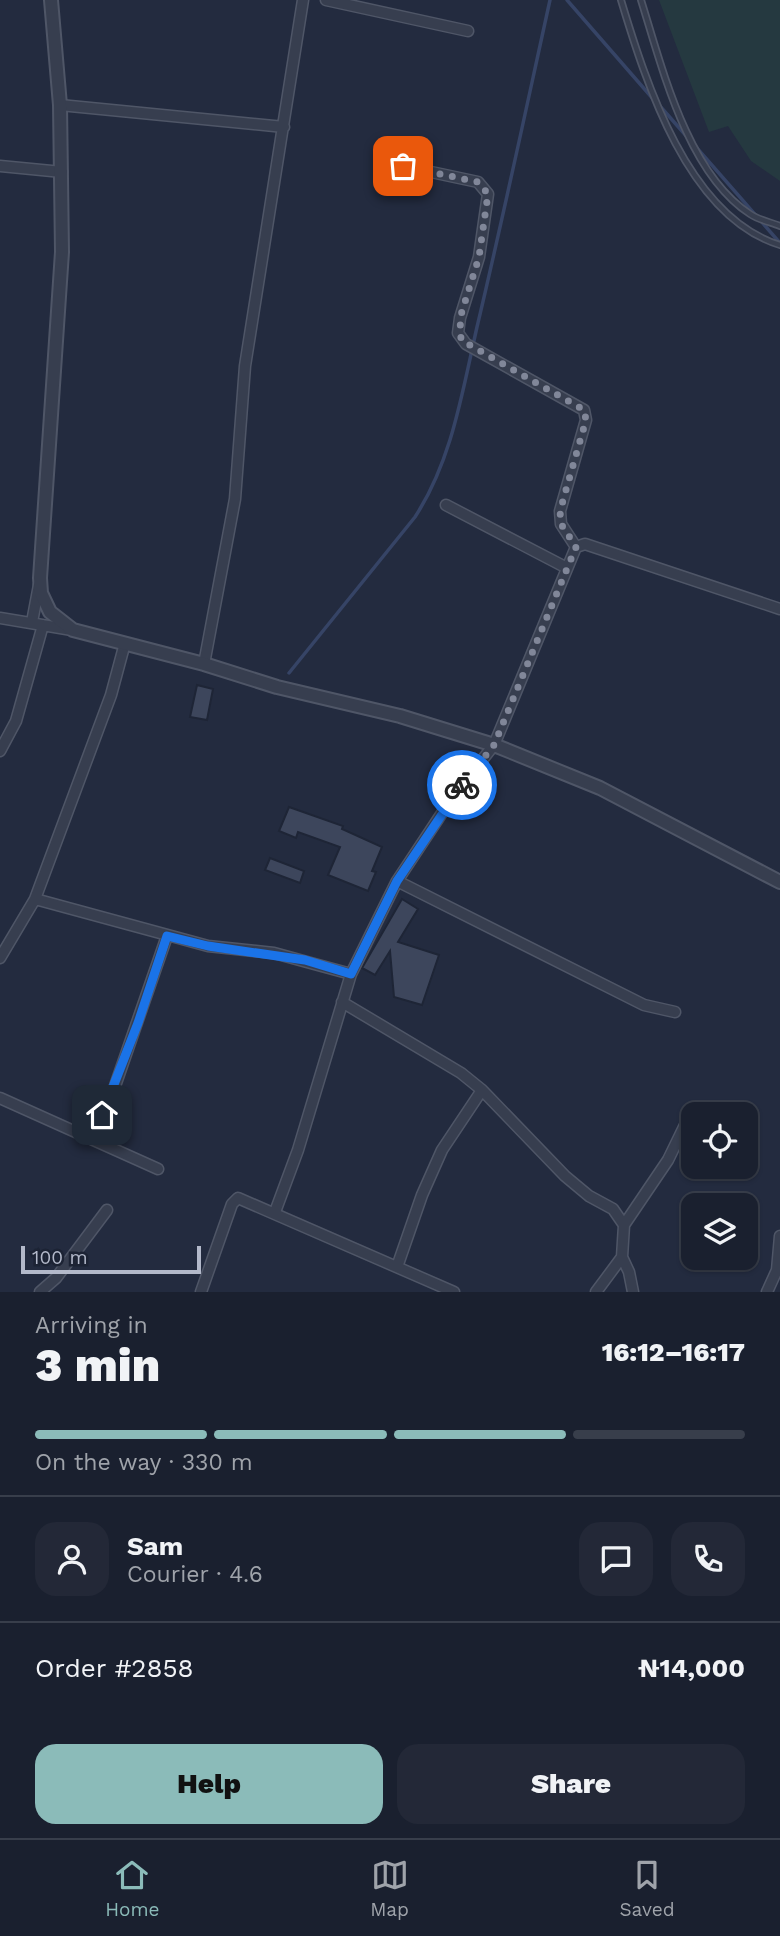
<!DOCTYPE html>
<html lang="en">
<head>
<meta charset="utf-8">
<style>
  body { margin:0; font-family:"Work Sans",sans-serif; background:#232837; color:#f1f3f6; height:100vh; display:flex; flex-direction:column; font-size:26px; white-space:nowrap }
  * { box-sizing:border-box; margin:0 }
  p { font-size:23px; color:#9fa3aa }
  .icon { flex:none; width:38px; height:38px; fill:none; stroke:currentColor; stroke-width:2; stroke-linecap:round; stroke-linejoin:round }
  .map { position:relative; height:1292px; overflow:hidden }
  .drawer { display:flex; flex-direction:column; background:#1a202f; flex:1 }
  .drawer>* { flex:none }
  .fabs { position:absolute; left:681px; top:1102px; display:grid; gap:14px }
  .fabs a { display:grid; place-items:center; width:77px; height:77px; border-radius:14px; background:#1a202f; box-shadow:0 2px 5px #0004,0 0 0 2px #383e4b; font-size:35px }
  .scale { position:absolute; left:21px; bottom:18px; width:180px; box-sizing:border-box; padding-left:7px; border:4px solid #b3b9ca; border-top:0; font-size:19px; line-height:24px; white-space:nowrap; color:#b3b9ca; -webkit-text-stroke:5px #1c2334; paint-order:stroke }
  .pin { position:absolute; display:grid; place-items:center; width:60px; height:60px; color:#fff; margin:-30px; border-radius:14px; box-shadow:0 4px 10px #0006 }
  .courier { position:absolute; display:grid; place-items:center; width:70px; height:70px; margin:-35px; border:5px solid #1a73e8; border-radius:50%; background:#fff; color:#222; box-shadow:0 2px 9px #0007 }
  .head em { font-style:normal; font-weight:800 }
  .head div { display:flex; flex-direction:column-reverse }
  .head { display:flex; align-items:center; justify-content:space-between; height:119px; padding:0 35px }
  h1 { font-size:46px; font-weight:800; line-height:52px }
  .bar { display:grid; grid-template-columns:repeat(4,1fr); gap:10px 7px; align-content:center; height:84px; padding:0 35px }
  .bar i { height:9px; border-radius:5px; background:#383e4b }
  .bar .active { background:#8bbbb9 }
  .bar p { grid-column:span 4 }
  .line { display:flex; align-items:center; gap:18px; padding:0 35px; border-top:2px solid #383e4b }
  .line div { flex:1 }
  .round { display:grid; place-items:center; flex:none; width:74px; height:74px; border-radius:21px; background:#232837 }
  .cta { display:flex; gap:14px; margin-top:auto; padding:14px 35px }
  .cta a { flex:1; height:80px; border-radius:21px; background:#8bbbb9; color:#111; font-size:28px; font-weight:800; line-height:80px; text-align:center }
  .cta a+a { background:#232837; color:#f1f3f6 }
  .dock { display:flex; justify-content:space-around; align-items:center; height:98px; border-top:2px solid #383e4b; background:#1a202f; font-size:19px; color:#9fa3aa }
  .dock a { display:grid; justify-items:center; gap:4px }
  .dock .active { color:#8bbbb9 }
  .map>svg:first-child { display:block }
  .green { fill:#253940 }
  .lines { fill:none; stroke-linecap:round; stroke-linejoin:round }
  .stream { stroke:#364466; stroke-width:3.5 }
  .building { fill:#3d465c; stroke:#1e2536; stroke-width:2 }
  .service-casing { stroke:#4f5667; stroke-width:8 }
  .minor-casing { stroke:#4f5667; stroke-width:13 }
  .tertiary-casing { stroke:#4f5667; stroke-width:16 }
  .service { stroke:#373e4f; stroke-width:4.5 }
  .minor { stroke:#373e4f; stroke-width:10 }
  .tertiary { stroke:#373e4f; stroke-width:12 }
  .done { stroke:#818799; stroke-width:7; stroke-dasharray:0 12.6 }
  .route { stroke:#1a73e8; stroke-width:9 }
</style>
</head>
<body>
<div class="map">
<svg width="780" height="1292" viewBox="0 0 780 1292">
  <rect width="100%" height="100%" fill="#232b3f"/>
  <path class="green" d="M659 0H780V181L751 161 728 126 709 132Z"/>
  <g class="lines">
    <path class="stream" d="M567 0 654 100
      M659 105 689 139
      M696 147 780 243
      M289 673 415 517C452 460 462 393 477 327 503 218 526 109 550 0"/>
  </g>
  <path class="building" d="M197 685 213 689 207 720 190 717Z
    M289 807 343 826 342 829 382 847 372 871 376 872 368 891 328 875 340 847 298 832 296 838 279 831Z
    M270 858 304 871 300 883 265 870Z
    M402 899 418 909 398 942 439 955 422 1005 394 997 390 951 375 975 362 968Z"/>
  <g class="lines">
    <defs>
      <path id="service" d="M621 0C646 83 688 217 780 245
        M641 0C662 67 687 173 750 214 759 220 770 222 780 226"/>
      <path id="minor" d="M326 0 468 31
        M60 105 284 127
        M0 166 62 172
        M403 166 478 182 488 194 479 257 460 318 458 333 466 344 584 410 586 420 560 511 561 524 576 547
        M446 505 567 568
        M0 618 72 630
        M32 622 39 585
        M204 664 235 499 245 366 303 0
        M0 751 16 721 43 625
        M397 881 644 1005 675 1012
        M35 899 208 946 274 953 351 974
        M0 958 35 899 111 695 125 643
        M342 1002 461 1073 482 1090 565 1176 589 1196 613 1209 624 1225 622 1257 629 1272 633 1292
        M0 1098 158 1169
        M91 1138 115 1086 167 936
        M275 1212 298 1150 351 974 397 881 452 798 494 745 576 547 585 544 780 609
        M624 1225 668 1160 685 1125
        M397 1267 422 1195 442 1150 482 1090
        M40 1292 56 1278 107 1210
        M201 1292 232 1204 238 1198 454 1292
        M596 1292 622 1257
        M767 1292 777 1270 780 1236"/>
      <path id="tertiary" d="M51 0 60 105 62 252 40 578 41 593 50 612 73 630 204 664 277 687 400 716 494 745 600 788 780 882"/>
    </defs>
    <use href="#service" class="service-casing"/>
    <use href="#minor" class="minor-casing"/>
    <use href="#tertiary" class="tertiary-casing"/>
    <use href="#service" class="service"/>
    <use href="#minor" class="minor"/>
    <use href="#tertiary" class="tertiary"/>
  </g>
  <g class="lines">
    <path class="done" d="M403 166 478 182 488 194 479 257 460 318 461 340 584 410 586 420 560 511 561 524 576 547 494 745 462 785"/>
    <path class="route" d="M102 1115 138 1023 167 936 208 946 305 960 351 974 397 881 462 785"/>
  </g>
</svg>
<div class="fabs">
<a><svg class="icon" aria-label="locate" viewBox="0 0 24 24"><circle cx="12" cy="12" r="6"/><path d="M12 2v4M12 18v4M2 12h4M18 12h4"/></svg></a>
<a><svg class="icon" aria-label="layers" viewBox="0 0 24 24"><path d="M12 4l9 5-9 5-9-5zM3 14l9 5 9-5"/></svg></a>
</div>
<div class="scale">100 m</div>
<div class="pin" style="left:403px;top:166px;background:#ea580c"><svg class="icon" aria-label="bag" viewBox="0 0 24 24"><path d="M5 8h14l-1 12H6zM9 8a3 3 0 0 1 6 0"/></svg></div>
<div class="pin" style="left:102px;top:1115px;background:#1f2937"><svg class="icon" aria-label="home" viewBox="0 0 24 24"><path d="M3 11l9-7 9 7M6 9v11h12V9"/></svg></div>
<div class="courier" style="left:462px;top:785px"><svg class="icon" aria-label="bike" viewBox="0 0 24 24"><circle cx="6" cy="16" r="4"/><circle cx="18" cy="16" r="4"/><path d="M6 16l4-8h5l3 8M10 8l3 8H6M13 5h3"/></svg></div>
</div>
<section class="drawer">
<div class="head"><div><h1>3 min</h1><p>Arriving in</p></div><em>16:12–16:17</em></div>
<div class="bar"><i class="active"></i><i class="active"></i><i class="active"></i><i></i><p>On the way · 330 m</p></div>
<div class="line" style="height:126px"><a class="round"><svg class="icon" aria-label="person" viewBox="0 0 24 24"><circle cx="12" cy="8" r="4"/><path d="M4 21q1-7 8-7t8 7"/></svg></a><div><b>Sam</b><p>Courier · 4.6</p></div><a class="round"><svg class="icon" aria-label="chat" viewBox="0 0 24 24"><path d="M4 5h16v11H9l-5 4z"/></svg></a><a class="round"><svg class="icon" aria-label="phone" viewBox="0 0 24 24"><path d="M5 4h4l2 5-3 2q2 4 5 5l2-3 5 2v4C11 20 4 13 5 4z"/></svg></a></div>
<div class="line" style="height:91px"><div>Order #2858</div><b>₦14,000</b></div>
<div class="cta"><a>Help</a><a>Share</a></div>
</section>
<nav class="dock">
<a class="active"><svg class="icon" aria-label="home" viewBox="0 0 24 24"><path d="M3 11l9-7 9 7M6 9v11h12V9"/></svg>Home</a>
<a><svg class="icon" aria-label="map" viewBox="0 0 24 24"><path d="M3 6l6-2 6 2 6-2v14l-6 2-6-2-6 2zM9 4v14M15 6v14"/></svg>Map</a>
<a><svg class="icon" aria-label="saved" viewBox="0 0 24 24"><path d="M7 4h10v16l-5-4-5 4z"/></svg>Saved</a>
</nav>
</body>
</html>
